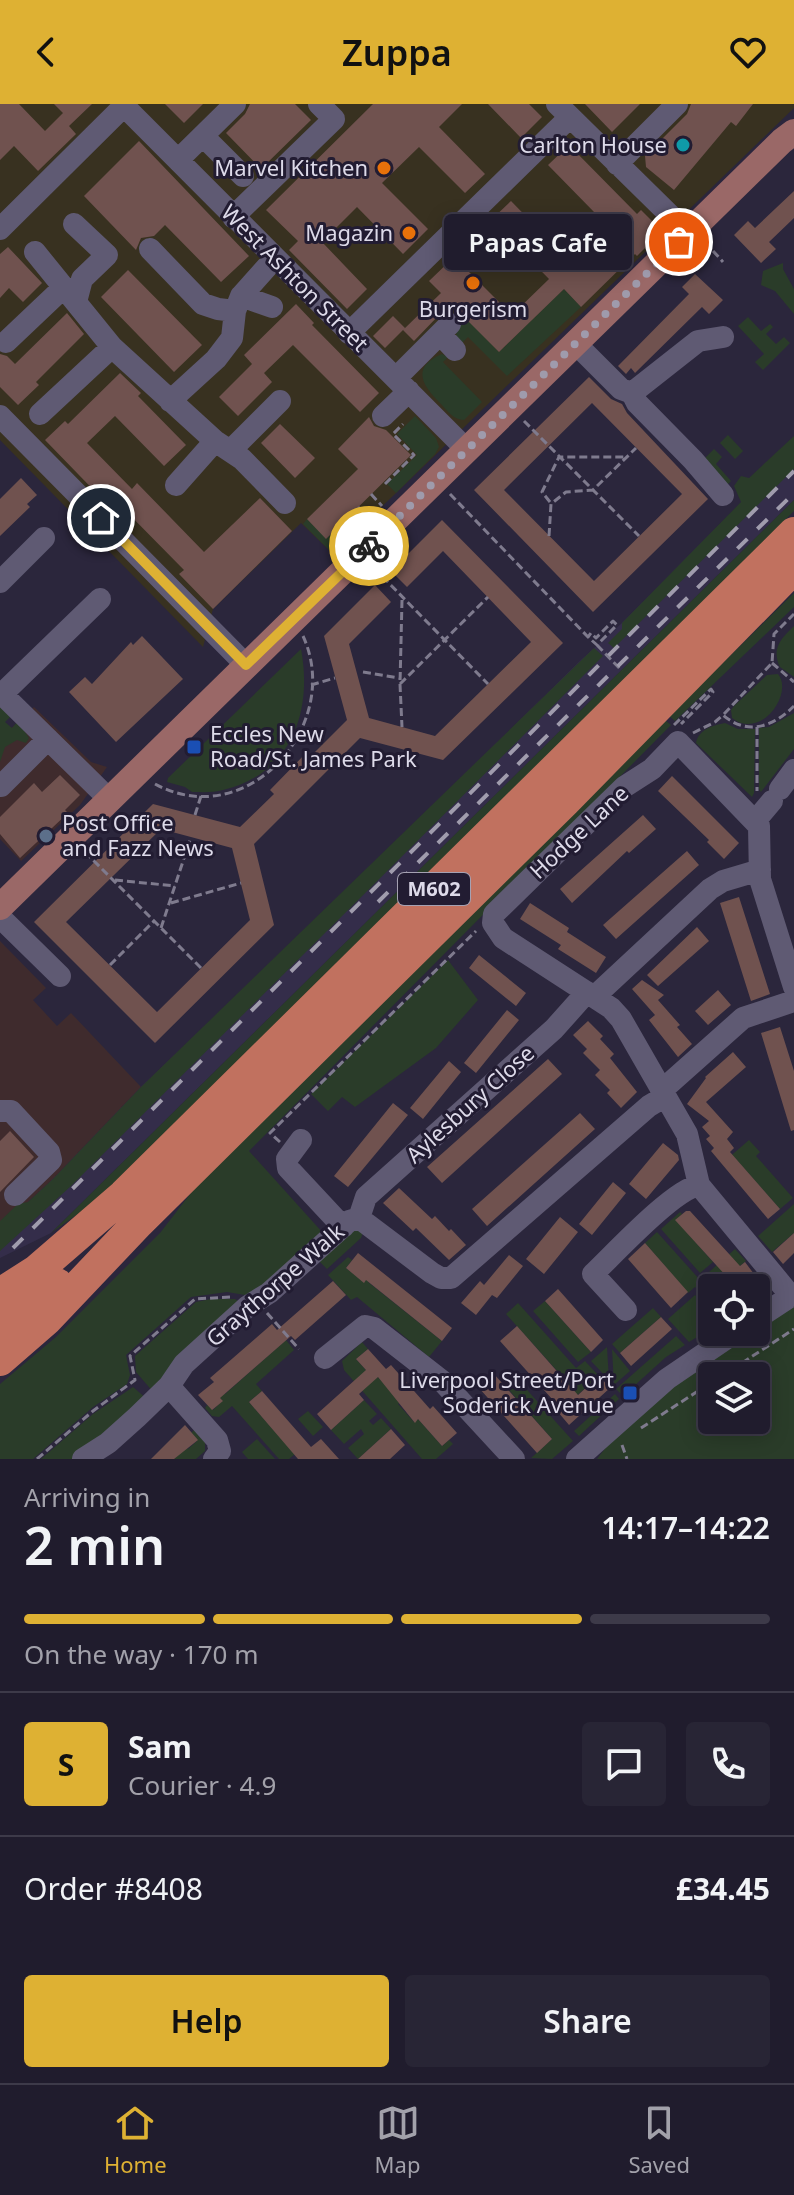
<!DOCTYPE html>
<html lang="en">
<head>
<meta charset="utf-8">
<style>
  body { margin:0; font-family:"Noto Sans",sans-serif; background:#282535; color:#f1f3f6; height:100vh; display:flex; flex-direction:column; font-size:30px; white-space:nowrap }
  * { box-sizing:border-box; margin:0 }
  p { font-size:26px; color:#a2a1aa }
  .icon { flex:none; width:44px; height:44px; fill:none; stroke:currentColor; stroke-width:2; stroke-linecap:round; stroke-linejoin:round }
  .map { position:relative; height:1355px; overflow:hidden }
  .sheet { display:flex; flex-direction:column; background:#201c2d; flex:1 }
  .sheet>* { flex:none }
  .fabs { position:absolute; left:698px; top:1170px; display:grid; gap:16px }
  .fabs a { display:grid; place-items:center; width:72px; height:72px; border-radius:8px; background:#201c2d; box-shadow:0 4px 20px #0003,0 0 0 2px #3d3a49; font-size:40px }
  .pin { position:absolute; display:grid; place-items:center; width:68px; height:68px; color:#fff; margin:-34px; border:4px solid #fff; border-radius:50%; box-shadow:0 2px 8px #0007 }
  .courier { position:absolute; display:grid; place-items:center; width:80px; height:80px; margin:-40px; border:6px solid #deb133; border-radius:50%; background:#fff; color:#222; box-shadow:0 2px 10px #0007 }
  .bubble { position:absolute; height:56px; border-radius:8px; background:#201c2d; box-shadow:0 4px 20px #0003,0 0 0 2px #3d3a49; font-size:26px; font-weight:600; line-height:56px; text-align:center }
  .overview em { font-style:normal; font-weight:600 }
  .overview div { display:flex; flex-direction:column-reverse }
  .overview { display:flex; align-items:center; justify-content:space-between; height:136px; padding:0 24px }
  h1 { font-size:52px; font-weight:600; line-height:60px }
  .bar { display:grid; grid-template-columns:repeat(4,1fr); gap:12px 8px; align-content:center; height:96px; padding:0 24px }
  .bar i { height:10px; border-radius:6px; background:#3d3a49 }
  .bar .selected { background:#deb133 }
  .bar p { grid-column:span 4 }
  .line { display:flex; align-items:center; gap:20px; padding:0 24px; border-top:2px solid #3d3a49 }
  .line div { flex:1 }
  .round { display:grid; place-items:center; flex:none; width:84px; height:84px; border-radius:8px; background:#282535 }
  .cta { display:flex; gap:16px; margin-top:auto; padding:16px 24px }
  .cta a { flex:1; height:92px; border-radius:8px; background:#deb133; color:#111; font-size:32px; font-weight:600; line-height:92px; text-align:center }
  .cta a+a { background:#282535; color:#f1f3f6 }
  header { display:flex; justify-content:space-between; align-items:center; height:104px; padding:0 24px; background:#deb133; color:#111; font-size:36px; font-weight:600 }
  .tab-bar { display:flex; justify-content:space-around; align-items:center; height:112px; border-top:2px solid #3d3a49; background:#201c2d; font-size:22px; color:#a2a1aa }
  .tab-bar a { display:grid; justify-items:center; gap:4px }
  .tab-bar .selected { color:#deb133 }
  .map>svg:first-child { display:block }
  .commercial { fill:#3f2b2d }
  .industrial { fill:#383120 }
  .built { fill:#342d4a }
  .green { fill:#2a3c29; fill-rule:evenodd }
  .building { fill:#70524f; fill-rule:evenodd }
  .lines { fill:none; stroke-linecap:round; stroke-linejoin:round }
  .path { stroke:#7f7b8e; stroke-width:3; stroke-dasharray:8 4; stroke-linecap:butt }
  .minor { stroke:#5f5a73; stroke-width:22 }
  .major { stroke:#9a6867; stroke-width:26 }
  .highway { stroke:#c1715f; stroke-width:32 }
  .rail { stroke:#a09cad; stroke-width:4; stroke-dasharray:14 14; stroke-linecap:butt }
  .done { stroke:#9f9bac; stroke-width:8; stroke-dasharray:0 14.4 }
  .route { stroke:#deb133; stroke-width:10 }
  .culture-dot { fill:#0f9aa8; stroke:#221c32; stroke-width:3 }
  .food-dot { fill:#e8710a; stroke:#221c32; stroke-width:3 }
  .transit-dot { fill:#1a4fb4; stroke:#221c32; stroke-width:3 }
  .service-dot { fill:#5c6f8a; stroke:#221c32; stroke-width:3 }
  .labels { text-anchor:middle; stroke-width:6; stroke-linejoin:round; paint-order:stroke }
  .shield { fill:#221c32; stroke:#a5a1b2; stroke-width:2 }
  .shield-label { font-size:20px; font-weight:bold; fill:#dddae9 }
  .poi-label { font-size:22px; fill:#dddae9; stroke:#221c32; text-anchor:end }
  .street-label { font-size:22px; fill:#dddae9; stroke:#221c32 }
</style>
</head>
<body>
<header><svg class="icon" aria-label="back" viewBox="0 0 24 24"><path d="M15 5l-7 7 7 7"/></svg>Zuppa<svg class="icon" aria-label="heart" viewBox="0 0 24 24"><path d="M12 20l-8-8c-3-5 5-10 8-4 3-6 11-1 8 4z"/></svg></header>
<div class="map">
<svg width="794" height="1355" viewBox="0 0 794 1355">
  <rect width="100%" height="100%" fill="#2b263c"/>
  <path class="commercial" d="M34 603 91 658 107 663 80 701 21 757 0 735V635Z
    M0 837 46 884 33 896 57 922 71 909 141 983 53 1075 28 1098 0 1139Z"/>
  <path class="industrial" d="M0 0H794V4L333 450 301 419 213 505 203 543 0 336Z"/>
  <path class="built" d="M794 345V396L51 1129 0 1154V1139L28 1098 53 1075 141 983 357 776 582 555 622 519Z"/>
  <path class="green" d="M783 159V165L794 185V210L775 187 761 181 763 167Z
    M564 185 581 203 507 272 468 233 459 242C454 229 456 223 466 214L499 248Z
    M748 213 761 227 770 220 773 223 766 230 776 240 784 233 790 239 763 266 755 258 764 250 738 222Z
    M442 250 448 253 443 258 482 298 464 316C453 316 447 306 439 298 422 281 411 263 442 250Z
    M415 312 436 334 439 343 435 350 396 389 387 380 417 351 397 330Z
    M728 331 743 347 735 355 720 339Z
    M794 332V365L614 544 608 539 622 525V519L741 398 734 382 741 372 749 374Z
    M714 345 722 353 716 360 731 377 725 383 701 358Z
    M794 396V407L112 1082 82 1107 51 1129Z
    M357 404 368 416 345 438 334 427Z
    M307 415 326 434 331 430 341 441 333 450 303 420Z
    M794 489V503L675 617 669 612Z
    M794 522V573L780 563C771 544 781 535 794 522Z
    M594 544 603 552 71 1082 0 1147V1117L18 1100 28 1098 53 1075 141 983Z
    M301 545C313 608 291 670 223 686 213 689 202 688 192 688L185 683 167 678 168 674Z
    M778 570C794 589 761 637 732 614L731 606 734 602 767 571Z
    M0 600 13 610 5 618 12 624 18 617 29 634 26 639 17 636 5 643 0 658Z
    M794 609V645L761 688 759 685V624L769 623Z
    M665 616 671 621 249 1047 323 1129 261 1184 245 1191 227 1188 191 1193 126 1251 130 1271 127 1280 93 1303 33 1355H0V1280L56 1233 160 1129 194 1085Z
    M725 619 738 625H755L754 689 752 693 696 639C698 626 713 621 725 619Z
    M448 856 478 896 436 944 355 1003 342 993 328 1007 311 990Z
    M749 1036 760 1048 756 1052 793 1094 780 1105 734 1053 726 1056Z
    M794 1100V1129L772 1148 758 1132Z
    M680 1108 682 1110 676 1116 713 1158 700 1169 661 1125Z
    M364 1125 361 1134 327 1165 318 1156 351 1127Z
    M657 1128 700 1176 735 1145 746 1157 712 1184 705 1193 695 1183 688 1189 645 1139Z
    M348 1153 352 1156 346 1164 364 1178 371 1170 368 1178 442 1237 429 1253 357 1193 351 1196 328 1171Z
    M695 1191 712 1209V1224L689 1238 668 1215Z
    M211 1195H235L241 1199 154 1289 136 1268 135 1252 196 1198Z
    M545 1197 591 1248 578 1258 533 1207Z
    M794 1198V1355H597L620 1325 674 1278 750 1228H756V1224ZM712 1272H756V1316H712Z
    M518 1199 576 1264 585 1257 599 1272 558 1308 548 1297 568 1279 506 1210Z
    M653 1204 661 1213 620 1249 612 1240Z
    M676 1232 685 1241 666 1253 623 1292 616 1285Z
    M286 1236 294 1246 256 1280 262 1287 249 1298 295 1350 289 1355H279L232 1302 219 1313 212 1312 205 1304 207 1301 213 1306 222 1297 216 1289 225 1290Z
    M362 1238 368 1245 356 1255 374 1275 378 1273 396 1293H406L398 1300 414 1318 418 1315 442 1342 449 1336 453 1340 436 1355H422L344 1266 342 1257Z
    M607 1243 609 1276 591 1257Z
    M612 1245 630 1267 614 1281Z
    M519 1277 573 1337 552 1355 531 1354 552 1335 509 1286Z
    M133 1283 147 1295 73 1355H41L93 1310Z
    M615 1290 619 1295 579 1332 574 1327Z
    M364 1296 377 1310 369 1317 373 1321 381 1314 391 1325 358 1355 348 1344 364 1330 361 1325 344 1340 331 1326Z
    M308 1307 323 1323 313 1332 298 1315Z
    M194 1326 205 1338V1347L196 1355H174L181 1338 188 1345 197 1337 191 1329Z
    M257 1335 275 1355H248L242 1348Z"/>
  <path class="building" d="M0 0H19L45 27 63 9 54 0H92L69 22 76 30 38 67 14 42 0 56Z
    M165 0H203L184 19Z
    M250 0H295L311 16 261 65 226 29 245 10Z
    M373 0H462L439 23 485 70 465 89 419 43 382 79 428 125 403 150 357 103 322 138 367 185 347 205 289 146 298 137 266 106Z
    M488 0H529L542 13 521 34Z
    M585 0H640L612 28Z
    M691 0H753L736 22 731 18 674 86 646 63 645 52 687 10Z
    M139 37 249 152 221 178 165 121 154 132 141 134 136 146 84 92Z
    M569 41 637 110 641 106 662 127 637 152 635 150 581 203 564 185 499 248 453 202 440 210 414 237 403 226 441 189 429 177 454 153 512 211 549 175 491 116 511 97 557 144 594 108 548 61Z
    M794 87V114L769 138 776 145 761 159 734 131 748 117 755 124Z
    M8 143 42 179 23 198 9 184 0 194V150Z
    M128 166 202 241 174 268 101 193Z
    M695 170 723 196 709 210 702 203 635 269 631 264 626 270 618 262 689 190 682 183Z
    M296 200 314 219 312 221 379 289 360 308 293 241 264 269 272 278 238 312 219 293 252 260 244 251Z
    M67 209 84 230 36 278 39 281 18 301 0 283V250L7 252 15 260Z
    M393 212 405 224 385 244 373 232Z
    M120 269 141 289 138 292 186 341 164 362 115 312 87 339 132 385 137 379 204 448 260 394 292 427 213 505 179 470 184 466 117 398 111 404 45 336 65 317 68 320Z
    M589 273 611 295 622 300 627 309 708 395 593 508 474 386ZM592 299 682 390 594 477 504 386Z
    M369 313 374 322 386 326 411 351 326 435 307 415 358 365 338 345Z
    M280 320 315 354 295 374 261 339Z
    M21 374 37 391 27 400 30 403 0 432V395Z
    M442 416 563 539 443 656 360 634 254 740 274 821 155 939 34 818 153 700 240 723 274 690 270 686 308 647 312 651 347 616 324 532 375 481 391 498 349 540 369 614 435 632 531 538 443 447 407 483 391 467ZM161 725 232 744 250 816 157 908 66 818Z
    M142 532 183 575 116 638 69 588 85 573 92 580 131 538 133 541Z
    M60 671 80 691 65 706 68 709 20 754 0 730V713L34 679 42 688Z
    M672 672 739 739 724 755 707 738 709 736 658 687Z
    M643 711 656 725 629 749 627 747 572 799 560 785Z
    M687 747 699 761 616 835 603 821Z
    M739 793 770 890 751 897 720 799Z
    M530 799 569 824 567 828 606 853 596 869 558 845 561 841 520 815Z
    M697 823 709 837 658 882 647 871Z
    M479 851 526 889 516 902 469 864Z
    M642 876 664 891 658 896 680 921 677 923 692 940 678 953 649 916 655 911 632 885Z
    M718 886 731 901 708 921 695 907Z
    M507 906 519 916 476 969 464 959Z
    M588 917 603 932 600 935 614 950 610 954 637 988 621 1004 607 989 610 986 595 971 600 966 583 949 587 945 573 931Z
    M780 923 794 967V1026L791 1027 761 929Z
    M733 948 746 963 706 998 733 1028 727 1035 734 1044 730 1048 780 1105 768 1115 711 1047 714 1044 706 1035 710 1032 702 1023 709 1017 687 1000 706 974 705 973Z
    M548 955 562 970 442 1079 427 1063Z
    M449 957 461 968 423 1015 410 1004Z
    M393 999 408 1011 348 1083 334 1072Z
    M580 1009 595 1025 487 1122 472 1105Z
    M10 1027 34 1053 0 1088V1037Z
    M663 1039 678 1051 679 1056 646 1095 629 1080Z
    M613 1078 626 1089 592 1131 579 1120Z
    M399 1084 432 1115 435 1112 449 1127 451 1125 466 1141 449 1156 416 1124 413 1127 383 1099Z
    M686 1107H690L740 1162 745 1158 754 1170 738 1184H715L727 1173 675 1116Z
    M560 1113 578 1128 544 1170 526 1155Z
    M794 1129V1149L783 1160 773 1148Z
    M645 1139 688 1188 671 1204 628 1155Z
    M358 1149 452 1224 442 1237 366 1176 364 1179 346 1164Z
    M509 1151 523 1162 497 1194 492 1191 476 1211 461 1199 480 1177 484 1181Z
    M333 1177 346 1191 295 1236 291 1232 220 1294 223 1297 212 1306 198 1291 214 1278 210 1274 272 1220 277 1226Z
    M558 1185 603 1236 591 1248 545 1197Z
    M661 1213 672 1225 631 1262 620 1249Z
    M517 1222 578 1291 599 1272 610 1284 569 1321 558 1308 561 1305 500 1237Z
    M368 1245 386 1265 391 1261 430 1305 433 1302 457 1329 442 1342 418 1315 415 1319 378 1273 359 1290 364 1296 331 1326 317 1310 366 1266 356 1255Z
    M494 1270 552 1335 537 1349 479 1284Z
    M262 1287 311 1343 321 1335 339 1355H298L249 1298Z
    M185 1321 198 1336 174 1355H151Z
    M391 1325 405 1341 390 1355H358Z"/>
  <g class="lines">
    <path class="path" d="M705 138 723 158
      M524 317 639 432
      M385 380 414 351 393 330 403 320
      M371 390 382 402
      M450 390 588 533 597 541 617 521 613 517 596 534 591 529 588 533
      M550 398 542 388 559 353H627
      M358 403 369 415
      M332 429 343 440
      M549 432 551 400 566 388 593 386 636 344
      M374 464 488 580
      M402 496 400 580 488 493
      M597 541 622 567
      M772 559 794 578
      M363 568 399 574
      M400 580 402 623
      M311 581 335 574
      M724 610 772 559 774 530 794 510
      M674 621 711 585 713 588 681 620
      M757 623V687
      M693 629 715 618 723 611C747 632 773 623 794 602
      M155 680C247 730 344 621 303 532
      M195 711 201 692
      M85 748 201 864
      M115 776 175 782
      M171 799 241 779
      M161 824 191 733
      M110 861 154 817
      M280 1038 270 1029 476 827
      M267 1209 299 1245
      M722 1272 794 1225
      M641 1324 712 1278
      M622 1341 627 1355
      M37 1355 93 1307 135 1276 130 1252 195 1195 230 1193"/>
    <path class="minor" d="M557 0 677 118
      M124 2 466 345
      M203 32 243 72
      M178 56 235 0
      M617 60 677 0
      M233 113 334 15 319 0
      M74 120 107 151 82 175 76 198
      M0 125 126 0
      M150 145 203 200 218 205 235 207
      M35 148 112 243 215 337 242 355 285 399
      M241 192 272 203
      M349 229 570 13
      M440 230 455 246
      M6 238 64 183
      M575 239 621 285 632 289 637 299 693 356 723 391
      M396 274 450 220
      M632 289 698 237 723 233
      M170 297 216 255 232 234 235 207 241 192 275 154
      M40 310 112 243
      M0 312 246 561
      M383 312 409 287
      M230 347 280 297
      M176 381 215 337
      M0 478 44 434
      M0 588 110 696
      M2 590 100 495
      M1 682 48 635
      M780 685 794 666
      M756 716 772 697
      M0 813 60 872
      M594 893 710 785 723 777 760 766
      M661 987 743 914 794 897
      M0 1007H11L49 1048 51 1056 15 1091
      M301 1036 287 1055 288 1064 343 1123
      M699 1081 687 1030 621 915 611 904 503 834 493 819 494 810 624 683 652 665 678 638 759 722 760 775 794 883
      M359 1114 432 1169 441 1174H451L649 1002 664 993
      M359 1114 366 1093 554 925 587 888
      M626 1206 593 1170C615 1149 673 1086 699 1081L791 1192
      M756 1215 794 1190
      M325 1254 365 1222 374 1224 442 1277 514 1355
      M169 1282 217 1336 220 1347 214 1355
      M83 1355 108 1339 137 1313 169 1282 184 1260 248 1202 269 1189 349 1117 359 1114
      M577 1355 667 1275 736 1228"/>
    <path class="major" d="M0 803 782 37 794 28"/>
    <path class="highway" d="M0 1190 36 1167 124 1091 794 429
      M0 1224 57 1180
      M0 1256 46 1216 139 1118 565 697 794 464"/>
    <path class="rail" d="M378 798 794 389
      M13 1144 794 367"/>
  </g>
  <g class="lines">
    <path class="done" d="M369 442 679 138"/>
    <path class="route" d="M101 414 246 561 369 442"/>
  </g>
  <circle class="culture-dot" cx="683" cy="41" r="8"/>
  <g class="food-dot">
    <circle cx="384" cy="64" r="8"/>
    <circle cx="409" cy="129" r="8"/>
    <circle cx="473" cy="179" r="8"/>
  </g>
  <g class="transit-dot">
    <rect x="186" y="635" width="16" height="16" rx="4"/>
    <rect x="622" y="1281" width="16" height="16" rx="4"/>
  </g>
  <circle class="service-dot" cx="46" cy="732" r="8"/>
  <g class="labels">
    <rect class="shield" x="398" y="769" width="72" height="32" rx="6"/>
    <g class="shield-label">
      <text x="434" y="792">M602</text>
    </g>
    <g class="poi-label">
      <text x="667" y="49">Carlton House</text>
      <text x="368" y="72">Marvel Kitchen</text>
      <text x="393" y="137">Magazin</text>
      <text x="473" y="213" text-anchor="middle">Burgerism</text>
      <text x="210" y="638" text-anchor="start">Eccles New<tspan x="210" dy="25">Road/St. James Park</tspan></text>
      <text x="62" y="727" text-anchor="start">Post Office<tspan x="62" dy="25">and Fazz News</tspan></text>
      <text x="614" y="1284">Liverpool Street/Port<tspan x="614" dy="25">Soderick Avenue</tspan></text>
    </g>
    <g class="street-label">
      <text transform="translate(295 174) rotate(45)" y="8">West Ashton Street</text>
      <text transform="translate(579 728) rotate(-43)" y="8">Hodge Lane</text>
      <text transform="translate(470 1000) rotate(-42)" y="8">Aylesbury Close</text>
      <text transform="translate(275 1181) rotate(-41)" y="8">Graythorpe Walk</text>
    </g>
  </g>
</svg>
<div class="fabs">
<a><svg class="icon" aria-label="locate" viewBox="0 0 24 24"><circle cx="12" cy="12" r="6"/><path d="M12 2v4M12 18v4M2 12h4M18 12h4"/></svg></a>
<a><svg class="icon" aria-label="layers" viewBox="0 0 24 24"><path d="M12 4l9 5-9 5-9-5zM3 14l9 5 9-5"/></svg></a>
</div>
<div class="pin" style="left:679px;top:138px;background:#ea580c"><svg class="icon" aria-label="bag" viewBox="0 0 24 24"><path d="M5 8h14l-1 12H6zM9 8a3 3 0 0 1 6 0"/></svg></div>
<div class="pin" style="left:101px;top:414px;background:#1f2937"><svg class="icon" aria-label="home" viewBox="0 0 24 24"><path d="M3 11l9-7 9 7M6 9v11h12V9"/></svg></div>
<div class="courier" style="left:369px;top:442px"><svg class="icon" aria-label="bike" viewBox="0 0 24 24"><circle cx="6" cy="16" r="4"/><circle cx="18" cy="16" r="4"/><path d="M6 16l4-8h5l3 8M10 8l3 8H6M13 5h3"/></svg></div>
<div class="bubble" style="left:444px;top:110px;width:188px">Papas Cafe</div>
</div>
<section class="sheet">
<div class="overview"><div><h1>2 min</h1><p>Arriving in</p></div><em>14:17–14:22</em></div>
<div class="bar"><i class="selected"></i><i class="selected"></i><i class="selected"></i><i></i><p>On the way · 170 m</p></div>
<div class="line" style="height:144px"><b class="round" style="background:#deb133;color:#111">S</b><div><b>Sam</b><p>Courier · 4.9</p></div><a class="round"><svg class="icon" aria-label="chat" viewBox="0 0 24 24"><path d="M4 5h16v11H9l-5 4z"/></svg></a><a class="round"><svg class="icon" aria-label="phone" viewBox="0 0 24 24"><path d="M5 4h4l2 5-3 2q2 4 5 5l2-3 5 2v4C11 20 4 13 5 4z"/></svg></a></div>
<div class="line" style="height:104px"><div>Order #8408</div><b>£34.45</b></div>
<div class="cta"><a>Help</a><a>Share</a></div>
</section>
<nav class="tab-bar">
<a class="selected"><svg class="icon" aria-label="home" viewBox="0 0 24 24"><path d="M3 11l9-7 9 7M6 9v11h12V9"/></svg>Home</a>
<a><svg class="icon" aria-label="map" viewBox="0 0 24 24"><path d="M3 6l6-2 6 2 6-2v14l-6 2-6-2-6 2zM9 4v14M15 6v14"/></svg>Map</a>
<a><svg class="icon" aria-label="saved" viewBox="0 0 24 24"><path d="M7 4h10v16l-5-4-5 4z"/></svg>Saved</a>
</nav>
</body>
</html>
